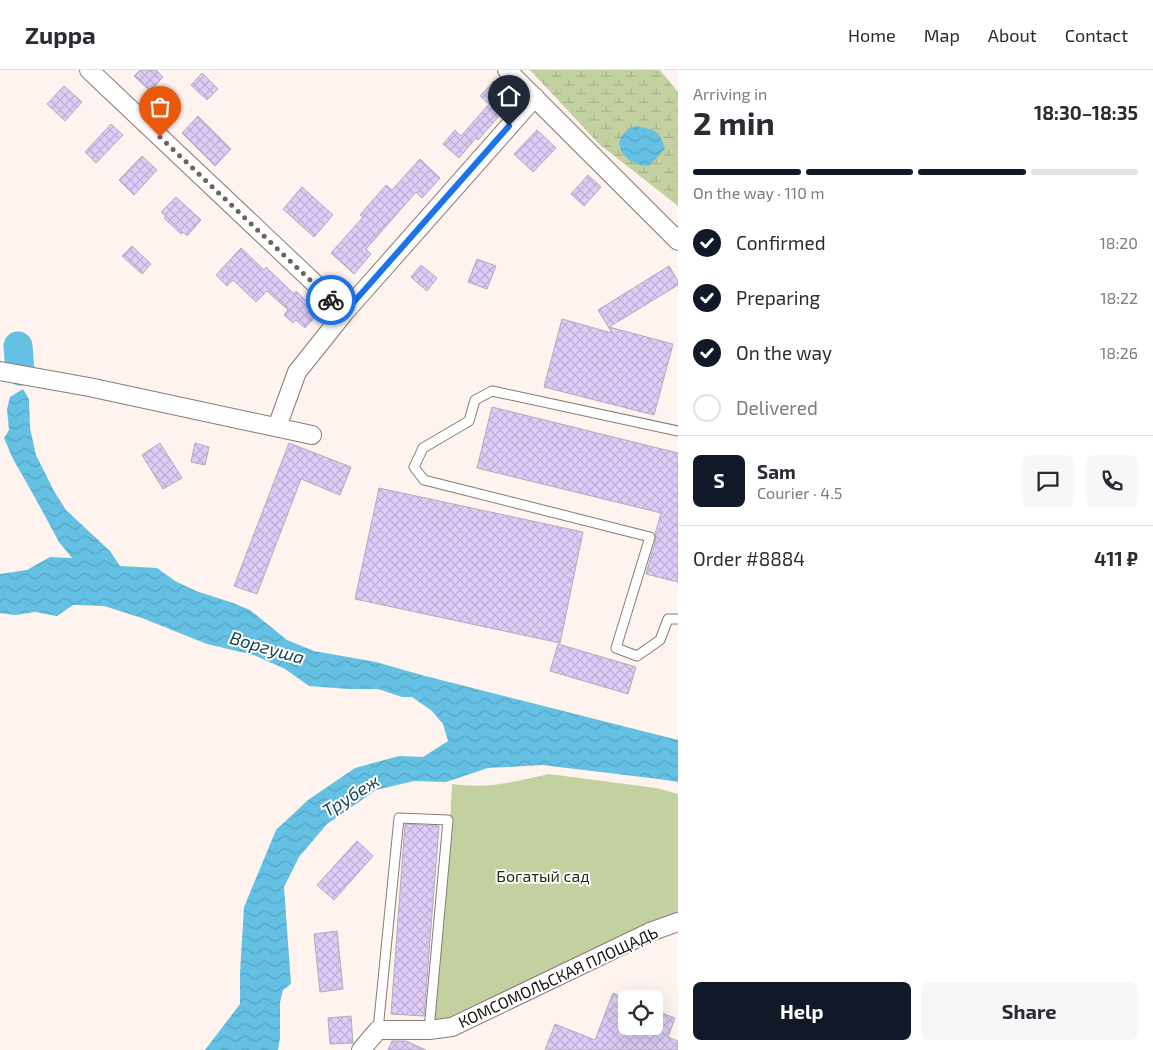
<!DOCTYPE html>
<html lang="en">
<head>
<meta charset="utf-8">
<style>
  body { margin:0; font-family:"Exo 2",sans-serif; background:#f7f7f7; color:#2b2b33; height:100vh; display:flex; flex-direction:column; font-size:19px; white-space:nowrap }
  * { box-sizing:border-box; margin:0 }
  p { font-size:16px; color:#7c7c81 }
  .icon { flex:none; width:28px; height:28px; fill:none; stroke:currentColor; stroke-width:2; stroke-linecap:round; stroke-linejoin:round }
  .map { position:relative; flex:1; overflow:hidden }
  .details { display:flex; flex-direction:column; background:#fff; width:475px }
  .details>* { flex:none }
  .controls { position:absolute; left:618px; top:920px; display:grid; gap:10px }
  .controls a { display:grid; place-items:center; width:45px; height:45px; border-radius:8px; background:#fff; box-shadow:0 5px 20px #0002; font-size:25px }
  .pin { position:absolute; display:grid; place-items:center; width:42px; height:42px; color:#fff; margin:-51px -21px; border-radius:50% 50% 50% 0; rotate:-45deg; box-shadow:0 0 5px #0007 }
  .pin .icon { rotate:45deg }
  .courier { position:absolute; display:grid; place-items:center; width:50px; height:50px; margin:-25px; border:4px solid #1a73e8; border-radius:50%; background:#fff; color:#222; box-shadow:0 1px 6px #0007 }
  .overview em { font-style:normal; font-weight:700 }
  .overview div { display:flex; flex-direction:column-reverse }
  .overview { display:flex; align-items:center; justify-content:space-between; height:85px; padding:0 15px }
  h1 { font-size:32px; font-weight:700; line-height:38px }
  .bar { display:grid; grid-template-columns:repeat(4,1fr); gap:8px 5px; align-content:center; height:60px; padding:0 15px }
  .bar i { height:6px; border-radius:4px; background:#e1e1e2 }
  .bar .active { background:#111827 }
  .bar p { grid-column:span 4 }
  .line { display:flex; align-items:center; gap:12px; padding:0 15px; border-top:1px solid #e1e1e2 }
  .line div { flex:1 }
  .round { display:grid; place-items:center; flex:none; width:52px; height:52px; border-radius:8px; background:#f7f7f7 }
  ol { padding:0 15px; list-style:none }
  li { display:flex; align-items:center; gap:15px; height:55px }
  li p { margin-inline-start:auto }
  li .icon { padding:5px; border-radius:50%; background:#111827; color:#fff; stroke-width:4 }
  li:last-child { color:#7c7c81 }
  li i { width:28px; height:28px; border:2px solid #e1e1e2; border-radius:50% }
  .primary-button { display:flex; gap:10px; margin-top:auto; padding:10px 15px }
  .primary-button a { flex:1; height:58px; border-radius:8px; background:#111827; color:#fff; font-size:20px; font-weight:700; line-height:58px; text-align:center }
  .primary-button a+a { background:#f7f7f7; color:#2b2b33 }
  header { display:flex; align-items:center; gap:30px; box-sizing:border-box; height:70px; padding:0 25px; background:#fff; border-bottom:1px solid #e1e1e2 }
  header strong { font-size:24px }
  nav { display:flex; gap:28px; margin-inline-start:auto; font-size:18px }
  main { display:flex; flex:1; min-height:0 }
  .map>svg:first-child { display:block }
  .wetland { fill:url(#wetland-marsh) }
  .park { fill:#c3d1a0 }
  .water { fill:url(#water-waves) }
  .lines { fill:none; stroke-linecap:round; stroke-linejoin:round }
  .river { stroke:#64c1e4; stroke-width:29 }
  .building { fill:url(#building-cross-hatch); stroke:#b1adb8 }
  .service-casing { stroke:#887b76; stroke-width:11 }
  .minor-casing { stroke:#887b76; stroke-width:20 }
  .service { stroke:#fff; stroke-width:9 }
  .minor { stroke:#fff; stroke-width:18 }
  .done { stroke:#6a6360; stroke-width:5; stroke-dasharray:0 9 }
  .route { stroke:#1a73e8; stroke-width:6 }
  .labels { text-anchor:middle; stroke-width:4; stroke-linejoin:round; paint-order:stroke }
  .park-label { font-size:16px; fill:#252d0d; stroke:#fff }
  .street-label { font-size:16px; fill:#1b1614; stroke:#fff }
  .water-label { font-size:18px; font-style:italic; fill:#1b4554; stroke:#fff }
</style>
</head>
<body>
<header>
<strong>Zuppa</strong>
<nav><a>Home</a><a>Map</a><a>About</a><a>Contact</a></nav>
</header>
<main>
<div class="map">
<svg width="678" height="980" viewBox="0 0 678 980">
  <defs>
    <pattern id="wetland-marsh" width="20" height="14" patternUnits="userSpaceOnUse" patternTransform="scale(1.25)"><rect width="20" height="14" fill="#c3d1a0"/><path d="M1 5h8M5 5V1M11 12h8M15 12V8" fill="none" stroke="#a7b389"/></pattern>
    <pattern id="water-waves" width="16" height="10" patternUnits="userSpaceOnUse" patternTransform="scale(1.25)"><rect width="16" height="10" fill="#64c1e4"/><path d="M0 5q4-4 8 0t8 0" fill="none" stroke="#56a5c3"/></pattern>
    <pattern id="building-cross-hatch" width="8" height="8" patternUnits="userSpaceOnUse" patternTransform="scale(1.25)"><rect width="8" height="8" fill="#ddccf7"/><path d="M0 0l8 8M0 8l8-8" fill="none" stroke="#bdaed3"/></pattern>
  </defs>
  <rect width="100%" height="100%" fill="#fef3ee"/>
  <path class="wetland" d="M530 0H660L678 22V136L599 74Z"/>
  <path class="park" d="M549 704 656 718 678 724V851L429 959 450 753 452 714C489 719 513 712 549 704Z"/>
  <path class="water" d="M636 56C655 60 659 59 665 79L649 96C623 96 605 67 636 56Z
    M23 319 29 329 30 358 36 385 54 421 66 440 110 481 120 496 157 498 175 511 196 521 233 533 250 540 287 570 314 581 376 592 425 606 678 670V712L659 709 542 695 488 698 446 712 414 711 376 720 327 754 299 787 284 817 291 914 283 920 280 932V968L278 980H205L240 934V903L244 837 276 760 308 730 355 698 399 686 423 687 448 671 443 654 432 641 412 627H402L378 619H348L309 616 285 599 254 585 207 574 142 548 104 536 73 535 57 546 35 542 15 545 0 543V504L27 500 50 487 72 488 59 472 33 424 13 389 4 368 9 360 7 339 10 327Z"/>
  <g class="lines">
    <path class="river" d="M18 276 20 301"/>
  </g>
  <path class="building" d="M140 0H156L163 7 150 21 134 6Z
    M202 3 218 19 207 30 191 15Z
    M494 11 514 29 478 70 476 68 459 88 443 74 455 60 461 66 489 34 480 26Z
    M64 16 82 32 65 51 47 34Z
    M198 46 231 79 215 96 182 63Z
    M111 54 123 65 96 93 85 82Z
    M537 60 556 78 533 102 514 84Z
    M142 86 157 100 134 125 119 110Z
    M420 89 440 108 422 128 416 122 366 179 371 184 354 204 331 183 363 147 360 145 386 115 392 120Z
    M588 105 601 117 584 136 571 124Z
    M302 117 333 145 314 167 283 139Z
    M176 127 201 150 187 166 183 162 181 164 164 148 166 146 161 142Z
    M132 176 151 194 142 204 122 186Z
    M241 178 264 200 266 197 294 224 296 221 319 243 305 258 296 250 293 253 284 245 288 240 267 221 256 232 233 210 227 216 216 205Z
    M477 189 496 196 487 219 468 212Z
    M421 195 437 208 427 221 411 207Z
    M669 196 678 211V215L609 257 673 274 654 345 544 317 562 249 612 263 598 240Z
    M492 337 678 383V512L646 504 656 469 655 464 661 443 477 398Z
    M160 373 182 408 163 419 142 385Z
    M195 373 209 377 205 395 191 392Z
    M289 373 351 397 340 425 301 409 257 524 234 516Z
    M379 418 583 462 560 573 355 529Z
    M558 574 636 597 628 624 550 601Z
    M405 754 439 756 424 946 391 944Z
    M357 771 373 786 334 830 317 815Z
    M337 861 343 919 320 922 314 864Z
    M613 923 626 929V956H654V940L675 948 668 967 678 971V980H545L555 954 595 970Z
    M351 946 353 973 330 974 328 948Z
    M392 971H406L426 980H388Z"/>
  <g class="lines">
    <defs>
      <path id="service" d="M678 361 492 321 475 330 469 351 423 378 414 397 424 410 650 467 616 578 637 586 660 570 668 549H678
        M378 960 399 748 448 750 429 960"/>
      <path id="minor" d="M89 0 345 242
        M507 0 678 171
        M0 301 89 317 312 365
        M277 357 297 302 345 242 535 27
        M361 980 378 960H429L452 957 650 862 678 852"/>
    </defs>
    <use href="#service" class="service-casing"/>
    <use href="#minor" class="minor-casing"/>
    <use href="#service" class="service"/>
    <use href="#minor" class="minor"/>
  </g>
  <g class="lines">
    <path class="done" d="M160 67 331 230"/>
    <path class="route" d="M331 230 345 242 509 56"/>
  </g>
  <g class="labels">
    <g class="park-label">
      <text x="543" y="812">Богатый сад</text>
    </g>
    <g class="street-label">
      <text transform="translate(558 907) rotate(-25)" y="6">КОМСОМОЛЬСКАЯ ПЛОЩАДЬ</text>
    </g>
    <g class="water-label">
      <text transform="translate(267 578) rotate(16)" y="6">Воргуша</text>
      <text transform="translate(351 726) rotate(-32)" y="6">Трубеж</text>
    </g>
  </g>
</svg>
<div class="controls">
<a><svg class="icon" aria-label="locate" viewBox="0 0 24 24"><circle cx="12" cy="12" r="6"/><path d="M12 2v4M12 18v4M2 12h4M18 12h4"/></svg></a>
</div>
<div class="pin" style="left:160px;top:67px;background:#ea580c"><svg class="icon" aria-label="bag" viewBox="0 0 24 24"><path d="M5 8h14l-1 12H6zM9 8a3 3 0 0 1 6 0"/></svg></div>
<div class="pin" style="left:509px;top:56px;background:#1f2937"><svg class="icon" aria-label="home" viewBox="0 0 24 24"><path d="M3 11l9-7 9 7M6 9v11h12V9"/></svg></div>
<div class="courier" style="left:331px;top:230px"><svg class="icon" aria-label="bike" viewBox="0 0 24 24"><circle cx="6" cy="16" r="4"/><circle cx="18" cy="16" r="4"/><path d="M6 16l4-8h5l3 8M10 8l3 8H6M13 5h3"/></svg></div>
</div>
<section class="details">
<div class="overview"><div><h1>2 min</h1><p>Arriving in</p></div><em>18:30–18:35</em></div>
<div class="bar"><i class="active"></i><i class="active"></i><i class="active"></i><i></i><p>On the way · 110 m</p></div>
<ol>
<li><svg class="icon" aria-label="check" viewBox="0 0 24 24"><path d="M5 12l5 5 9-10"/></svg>Confirmed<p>18:20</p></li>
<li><svg class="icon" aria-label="check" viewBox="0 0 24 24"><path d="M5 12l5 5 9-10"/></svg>Preparing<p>18:22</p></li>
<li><svg class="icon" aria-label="check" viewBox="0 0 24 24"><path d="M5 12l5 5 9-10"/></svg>On the way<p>18:26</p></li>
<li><i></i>Delivered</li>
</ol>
<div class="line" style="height:90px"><b class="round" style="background:#111827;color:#fff">S</b><div><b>Sam</b><p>Courier · 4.5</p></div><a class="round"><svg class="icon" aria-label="chat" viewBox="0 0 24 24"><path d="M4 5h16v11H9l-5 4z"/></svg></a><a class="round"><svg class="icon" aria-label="phone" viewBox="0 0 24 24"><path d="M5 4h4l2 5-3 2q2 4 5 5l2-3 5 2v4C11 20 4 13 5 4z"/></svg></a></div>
<div class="line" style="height:65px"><div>Order #8884</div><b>411 ₽</b></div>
<div class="primary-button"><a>Help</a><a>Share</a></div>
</section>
</main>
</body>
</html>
